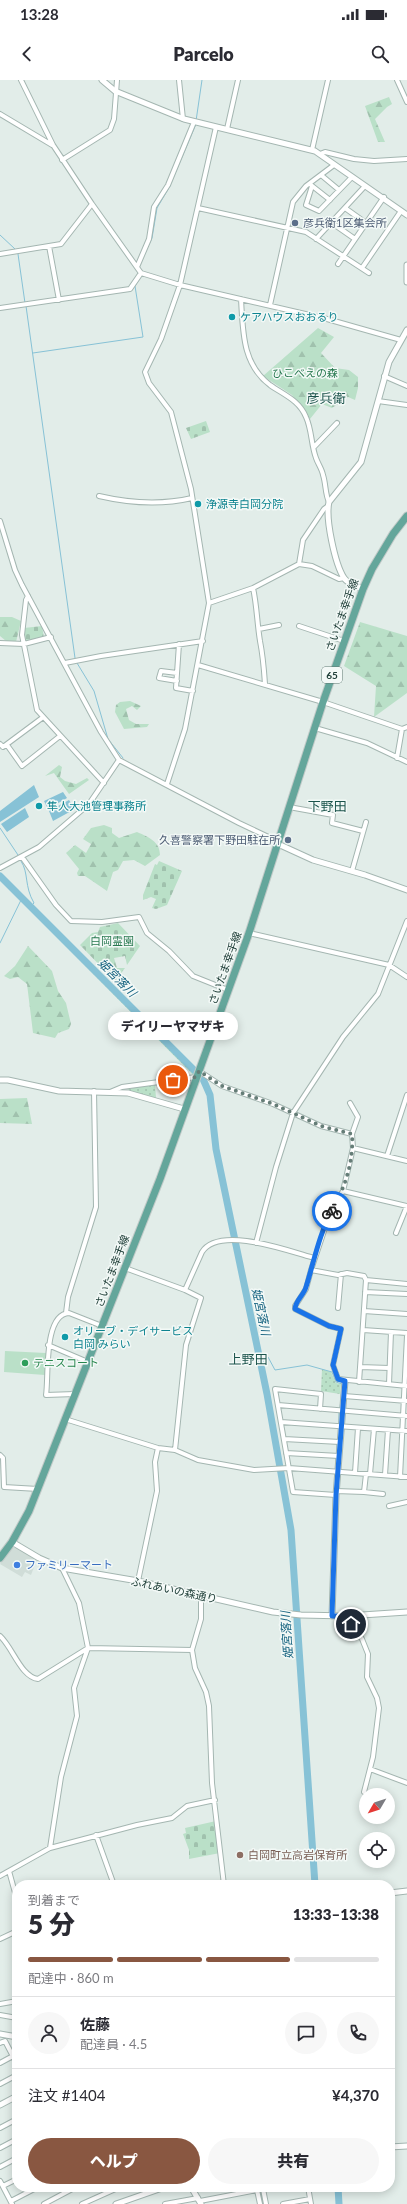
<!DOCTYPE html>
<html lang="ja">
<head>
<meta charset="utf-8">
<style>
  body { margin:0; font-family:Lato,"Noto Sans JP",sans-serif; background:#f7f7f7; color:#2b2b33; height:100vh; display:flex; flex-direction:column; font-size:15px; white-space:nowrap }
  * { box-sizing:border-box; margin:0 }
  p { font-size:13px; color:#7c7c81 }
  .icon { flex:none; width:22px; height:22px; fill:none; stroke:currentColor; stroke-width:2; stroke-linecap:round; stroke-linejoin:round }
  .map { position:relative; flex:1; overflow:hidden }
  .sheet { position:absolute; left:12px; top:1800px; width:383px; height:312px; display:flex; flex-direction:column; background:#fff; border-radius:16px; box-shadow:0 2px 10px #0003 }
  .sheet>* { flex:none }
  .needle { width:26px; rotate:231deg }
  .tools { position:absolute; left:359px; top:1708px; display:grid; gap:8px }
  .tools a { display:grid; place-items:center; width:36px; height:36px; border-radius:50%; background:#fff; box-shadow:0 2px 10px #0003; font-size:20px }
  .pin { position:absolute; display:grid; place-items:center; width:34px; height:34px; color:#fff; margin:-17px; border:2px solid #fff; border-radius:50%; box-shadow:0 1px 4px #0007 }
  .courier { position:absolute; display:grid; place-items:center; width:40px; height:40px; margin:-20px; border:3px solid #1a73e8; border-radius:50%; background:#fff; color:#222; box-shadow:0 1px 5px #0007 }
  .bubble { position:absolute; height:28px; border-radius:14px; background:#fff; box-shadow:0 2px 10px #0003; font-size:13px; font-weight:800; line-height:28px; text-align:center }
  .headline em { font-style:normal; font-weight:800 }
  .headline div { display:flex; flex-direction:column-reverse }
  .headline { display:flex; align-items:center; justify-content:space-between; height:68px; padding:0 16px }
  h1 { font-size:26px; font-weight:800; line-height:30px }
  .bar { display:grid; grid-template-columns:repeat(4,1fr); gap:6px 4px; align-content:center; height:48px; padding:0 16px }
  .bar i { height:5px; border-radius:3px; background:#e1e1e2 }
  .bar .current { background:#895741 }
  .bar p { grid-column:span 4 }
  .line { display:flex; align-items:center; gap:10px; padding:0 16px; border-top:1px solid #e1e1e2 }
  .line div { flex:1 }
  .round { display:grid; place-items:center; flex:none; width:42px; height:42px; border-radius:21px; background:#f7f7f7 }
  .primary-button { display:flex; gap:8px; margin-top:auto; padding:8px 16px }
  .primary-button a { flex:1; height:46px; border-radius:24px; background:#895741; color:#fff; font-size:16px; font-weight:800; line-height:46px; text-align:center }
  .primary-button a+a { background:#f7f7f7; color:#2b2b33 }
  .status { display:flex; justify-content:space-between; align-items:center; height:28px; padding:0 20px; background:#fff; direction:ltr }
  .status svg { height:11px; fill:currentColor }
  header { display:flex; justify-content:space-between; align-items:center; height:52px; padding:0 16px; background:#fff; font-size:18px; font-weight:800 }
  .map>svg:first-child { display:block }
  .built { fill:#d0ddd8 }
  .grass { fill:url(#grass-dots) }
  .forest { fill:url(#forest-firs) }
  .cemetery { fill:url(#cemetery-stones) }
  .pitch { fill:#bae0c8 }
  .water { fill:#87c2d6 }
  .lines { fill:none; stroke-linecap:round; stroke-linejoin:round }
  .stream { stroke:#87c2d6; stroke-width:1 }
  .river { stroke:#87c2d6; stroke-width:7 }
  .minor-casing { stroke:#a4b6b1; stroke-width:6 }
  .tertiary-casing { stroke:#a4b6b1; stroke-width:7 }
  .primary-casing { stroke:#c1cac8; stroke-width:9 }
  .minor { stroke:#fff; stroke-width:4 }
  .tertiary { stroke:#fff; stroke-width:5 }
  .primary { stroke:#64a69b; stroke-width:7 }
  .done { stroke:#657d77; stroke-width:4; stroke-dasharray:0 7.2 }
  .route { stroke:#1a73e8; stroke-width:5 }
  .service-dot { fill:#5c6f8a; stroke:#f3f9f7; stroke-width:1.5 }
  .culture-dot { fill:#0f9aa8; stroke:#f3f9f7; stroke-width:1.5 }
  .leisure-dot { fill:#2e9e5b; stroke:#f3f9f7; stroke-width:1.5 }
  .shop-dot { fill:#3f7fe0; stroke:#f3f9f7; stroke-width:1.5 }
  .education-dot { fill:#8d6e63; stroke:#f3f9f7; stroke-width:1.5 }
  .labels { text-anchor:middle; stroke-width:3; stroke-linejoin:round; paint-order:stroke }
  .shield { fill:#f3f9f7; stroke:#607873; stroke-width:1 }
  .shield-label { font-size:10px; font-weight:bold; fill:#21403a }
  .service-label { font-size:11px; fill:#4e5e75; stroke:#f3f9f7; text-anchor:start }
  .culture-label { font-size:11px; fill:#0d838f; stroke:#f3f9f7; text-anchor:start }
  .park-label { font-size:11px; fill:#287950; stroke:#f3f9f7 }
  .street-label { font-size:11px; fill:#21403a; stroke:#f3f9f7 }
  .leisure-label { font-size:11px; fill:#27864d; stroke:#f3f9f7; text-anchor:start }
  .shop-label { font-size:11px; fill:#366cbe; stroke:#f3f9f7; text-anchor:start }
  .education-label { font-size:11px; fill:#785e54; stroke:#f3f9f7; text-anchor:start }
  .water-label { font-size:12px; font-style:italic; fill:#176480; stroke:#f3f9f7 }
  .quarter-label { font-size:13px; fill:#1b534b; stroke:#f3f9f7 }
</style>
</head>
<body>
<div class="status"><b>13:28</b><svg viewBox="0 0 49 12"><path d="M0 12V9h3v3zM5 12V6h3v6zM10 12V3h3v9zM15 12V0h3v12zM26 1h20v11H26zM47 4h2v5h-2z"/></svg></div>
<header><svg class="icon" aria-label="back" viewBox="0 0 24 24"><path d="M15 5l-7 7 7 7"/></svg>Parcelo<svg class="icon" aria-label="search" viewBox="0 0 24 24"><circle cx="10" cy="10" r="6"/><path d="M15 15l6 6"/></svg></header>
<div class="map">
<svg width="407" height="2124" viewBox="0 0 407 2124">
  <defs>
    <pattern id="grass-dots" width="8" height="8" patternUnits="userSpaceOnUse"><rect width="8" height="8" fill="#bae0c8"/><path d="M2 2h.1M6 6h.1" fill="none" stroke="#a0c1ad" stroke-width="1.8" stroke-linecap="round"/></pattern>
    <pattern id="forest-firs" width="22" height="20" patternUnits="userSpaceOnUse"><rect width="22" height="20" fill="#bae0c8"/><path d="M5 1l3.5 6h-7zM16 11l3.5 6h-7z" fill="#a0c1ad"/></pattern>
    <pattern id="cemetery-stones" width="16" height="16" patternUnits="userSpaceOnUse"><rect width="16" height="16" fill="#bae0c8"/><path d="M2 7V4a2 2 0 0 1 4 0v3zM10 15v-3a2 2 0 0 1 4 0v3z" fill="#a0c1ad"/></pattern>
  </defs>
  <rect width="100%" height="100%" fill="#e2ede9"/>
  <path class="built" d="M12 1468H17L37 1479 31 1495 25 1492 22 1497 0 1484Z"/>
  <path class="grass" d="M28 828 31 829 194 993 193 995Z
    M155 1004 156 1018 129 1011 128 1009Z
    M322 1289 331 1292 336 1303 341 1304 340 1314 321 1311Z"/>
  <path class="forest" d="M389 17 392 24 387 27 375 39 385 62H378L365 26Z
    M318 248 334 257 321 273 335 288 349 290 358 297V308L355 320 348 317 332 328 322 324 310 339 292 315 263 296Z
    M0 537H12L21 541 16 562 6 561 0 556Z
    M360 542 407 556V613L374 637 376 606 344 586Z
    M130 621 141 626 137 630 132 626 126 629 129 640 136 644H149L147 647 124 649 115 632 116 625 120 622Z
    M59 685 62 687 60 697 65 701 76 704 87 698 89 700 69 714 54 693 45 696Z
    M104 745 112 748V753L119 758 137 752C148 757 160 761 160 775L145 786 134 780 123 781 118 790 113 792 107 811 85 796H78L77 793 79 789 66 773 75 765 86 773 91 764 83 759 91 748Z
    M28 866 52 891 58 911 66 923 71 944 69 949 58 953 55 958 33 953 27 904 18 897 10 899 4 896 15 886Z
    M27 1018 32 1044 0 1043V1019Z"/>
  <path class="cemetery" d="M206 341 210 352 191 359 186 348Z
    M42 546 44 558 35 561 24 562V548Z
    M159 781 182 791 167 825 156 829 152 828 156 819 151 817 143 820V815L155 784 157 785Z
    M118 843 140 866 127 885 125 876 114 878 117 888H125L115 901 80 865 92 853 98 852 100 847Z
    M216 1741 220 1773 189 1779V1770L183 1754 186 1753 185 1748Z"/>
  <path class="pitch" d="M5 1271 46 1273 45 1295 4 1292Z"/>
  <path class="water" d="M34 705 39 717 0 742V731Z
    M63 712 67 718 48 729 44 721Z
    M69 720 75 729 53 741 49 731Z
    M25 728 29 737 7 752 1 744Z"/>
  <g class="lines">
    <path class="stream" d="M196 41 202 0
      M171 103 196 44
      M0 155 15 169
      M18 174 25 223
      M143 177 152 158 157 128 170 106
      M26 226 75 578
      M33 273 143 257 135 206 138 201
      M77 583 94 611 108 659 123 678
      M0 748 18 775
      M21 781C29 793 24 806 34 823L31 826
      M0 863 22 818
      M259 1278 268 1277 275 1290 307 1285 332 1292 336 1302 342 1304 340 1330
      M339 1344V1333
      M338 1360 339 1347
      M337 1374V1363
      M336 1386V1377"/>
    <path class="river" d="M0 796 203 999 210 1015 216 1069 267 1314 291 1450 315 1805
      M338 2107 339 2124"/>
    <defs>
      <path id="minor" d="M21 0 53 65 92 124 141 193 180 205 327 239 401 260
        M179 0 183 39
        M397 0 407 22
        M0 34 52 65
        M227 49 238 0
        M312 70 328 0
        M320 74 325 72 354 79 374 81 407 79
        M62 80 110 50 114 39 117 0
        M321 95 339 110
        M311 105 330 120
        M312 106 306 125 319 131 352 97
        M198 128 306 152 369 193
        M345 128 366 143
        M332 143 355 159
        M316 159 365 106
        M49 166 59 220
        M0 174 61 164 92 124
        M338 184 384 117
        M137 187 149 159 154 127 168 105 194 42
        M362 188 401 131
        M241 219C243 251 242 284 270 305 284 315 299 320 306 337 312 350 311 365 316 378 318 384 322 389 323 395 326 404 325 414 329 422
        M270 225 293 122 306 106 334 85
        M0 228 130 209 141 193
        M384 296 407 306
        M378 321 407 325
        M314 367 337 343
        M99 416C129 423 162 425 192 418
        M0 441 15 490 22 505 101 652 119 680 239 743 279 762
        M299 484 303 460 324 429 328 426
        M253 508C257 526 257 543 260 561 263 576 264 589 265 604
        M28 516 26 520 22 555 37 630 104 703
        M209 523 253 508 299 484 312 486 339 499 344 498
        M299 546 344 561
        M259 549 279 545
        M0 563 24 564 51 557
        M179 564 176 608 193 611
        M65 583 101 576 203 561
        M198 585 323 622 402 649 407 647
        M177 601 159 598 161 591 177 593
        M315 648 367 663 407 682
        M0 664 3 667 42 638
        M7 665 22 686 60 656
        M397 678 402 649
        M167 704 185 649 209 523 191 409 171 332 149 303 145 292 161 259 180 205 216 47
        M289 727 333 735 332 743 363 751
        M22 777 56 825 71 841 102 842 139 837 147 853 169 871 193 896 228 910
        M0 788 39 767 89 724 119 680
        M352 791 366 742
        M249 853 389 885 407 897
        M199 991 222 1006 273 1024 321 1046 352 1054
        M110 1012 122 1007 196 997
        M350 1023 358 1037 352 1054 353 1068 343 1111 330 1133 311 1190 338 1195 347 1193 364 1196 366 1200 359 1302
        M353 1068 407 1081
        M387 1076 407 1015
        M343 1111 407 1126
        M396 1153 407 1126
        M256 1163 276 1087 293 1033 343 957 378 914 407 841
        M125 1188 185 1210 201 1218 186 1265 175 1370
        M311 1190 306 1209 295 1226V1229L329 1246 341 1249 333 1285 338 1299 407 1306
        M366 1200 407 1204
        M185 1210 202 1172C219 1145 289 1171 314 1178
        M365 1212 407 1214
        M338 1228 341 1194
        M364 1231 407 1234
        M66 1233 68 1217 96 1127 94 1011
        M363 1250 407 1253
        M48 1265 88 1282
        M360 1287 389 1288
        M389 1304 391 1252
        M75 1314 46 1315C49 1298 43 1234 69 1233L102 1246
        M344 1316 407 1321
        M278 1325 407 1336
        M320 1329 321 1314 275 1309 293 1412 336 1415
        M65 1339 158 1368 175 1370 198 1380 254 1390 289 1388 407 1397
        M281 1342 407 1351
        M284 1359 340 1362
        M286 1373 339 1376
        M0 1375 3 1378 4 1407 38 1409
        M355 1393 358 1348
        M370 1394 374 1349
        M385 1395 388 1350
        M400 1397 407 1256
        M336 1411 364 1412 366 1394
        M364 1412 383 1414
        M389 1426 407 1422
        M138 1501 157 1411 155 1382 158 1368
        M201 1516V1539L192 1570 195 1588 206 1612 209 1626 212 1703 224 1805
        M347 1536 362 1559 368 1574 367 1597 377 1618 379 1628 373 1677 364 1712
        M0 1556C13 1568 21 1597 38 1599L88 1568 192 1570
        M370 1689 407 1703
        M96 1755 114 1805
        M50 1768 61 1697 77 1636 74 1608 88 1568 79 1523 62 1488
        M9 1791 17 1820
        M0 1796 50 1768 137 1745 172 1738 187 1726 215 1720
        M0 1859 17 1851
        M0 1924 17 1921
        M0 1935 17 1938
        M0 1963 5 1961 17 1984
        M0 1983 13 1976
        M0 2004 17 1995
        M0 2048 17 2039
        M0 2068 17 2059
        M0 2087 17 2078
        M0 2101 12 2124
        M3 2106 17 2099
        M308 2107 311 2124
        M11 2121 38 2107
        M200 2121 257 2110 260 2124
        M44 2124 76 2107
        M82 2124 120 2107
        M165 2124 198 2118
        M266 2124 263 2109 273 2107
        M283 2124 310 2119"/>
      <path id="tertiary" d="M102 0 115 11 184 39 315 71 407 135
        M407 185V202
        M363 509C356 506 348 504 344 498 335 484 325 438 329 422L361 382 389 282 407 250
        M278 764 313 780 365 795 407 810
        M0 1000H8L59 1011 128 1013 184 1029
        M12 1462 39 1478 62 1488 138 1501 273 1532 301 1535 347 1536 407 1532
        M332 1536 336 1415 345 1301
        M390 1813 407 1811
        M0 1954 17 1957
        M0 2025 17 2016
        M390 2067 407 2066
        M191 2107 201 2124
        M116 2124 165 2107"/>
      <path id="primary" d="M0 1478 12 1462 29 1431 160 1099 249 853 323 622 363 509 372 489 393 454 407 436"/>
    </defs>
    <use href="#minor" class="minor-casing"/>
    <use href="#tertiary" class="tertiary-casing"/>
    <use href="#primary" class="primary-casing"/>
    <use href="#minor" class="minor"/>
    <use href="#tertiary" class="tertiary"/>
    <use href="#primary" class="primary"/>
  </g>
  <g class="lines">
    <path class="done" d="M173 1000 196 997 199 991 222 1006 273 1024 321 1046 352 1054C354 1081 345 1107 332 1131"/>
    <path class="route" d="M332 1131C319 1154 314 1182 306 1207 304 1215 295 1221 295 1229L329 1246 341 1249 333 1285 338 1299 345 1301 336 1415 332 1536H347L351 1544"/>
  </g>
  <g class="service-dot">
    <circle cx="295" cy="143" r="4"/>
    <circle cx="288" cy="760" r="4"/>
  </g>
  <g class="culture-dot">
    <circle cx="232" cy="237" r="4"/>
    <circle cx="198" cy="424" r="4"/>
    <circle cx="39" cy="726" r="4"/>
    <circle cx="65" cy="1257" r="4"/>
  </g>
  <circle class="leisure-dot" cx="25" cy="1283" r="4"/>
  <circle class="shop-dot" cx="17" cy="1485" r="4"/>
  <circle class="education-dot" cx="240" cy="1775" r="4"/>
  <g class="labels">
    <rect class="shield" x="322" y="587" width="20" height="16" rx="3"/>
    <g class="shield-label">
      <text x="332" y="599">65</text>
    </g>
    <g class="service-label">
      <text x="303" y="147">彦兵衛1区集会所</text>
      <text x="280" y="764" text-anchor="end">久喜警察署下野田駐在所</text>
    </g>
    <g class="culture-label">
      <text x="240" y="241">ケアハウスおおるり</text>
      <text x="206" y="428">浄源寺白岡分院</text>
      <text x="47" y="730">隼人大池管理事務所</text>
      <text x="73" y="1255">オリーブ・デイサービス<tspan x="73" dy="13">白岡 みらい</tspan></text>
    </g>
    <g class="park-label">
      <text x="305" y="297">ひこべえの森</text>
      <text x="112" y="865">白岡霊園</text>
    </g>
    <g class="street-label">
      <text transform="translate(342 535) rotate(-70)" y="4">さいたま幸手線</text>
      <text transform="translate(225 888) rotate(-70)" y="4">さいたま幸手線</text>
      <text transform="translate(112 1191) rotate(-69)" y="4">さいたま幸手線</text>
      <text transform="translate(174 1510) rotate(12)" y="4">ふれあいの森通り</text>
    </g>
    <g class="leisure-label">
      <text x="33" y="1287">テニスコート</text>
    </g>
    <g class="shop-label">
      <text x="25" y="1489">ファミリーマート</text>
    </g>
    <g class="education-label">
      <text x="248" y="1779">白岡町立高岩保育所</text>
    </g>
    <g class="water-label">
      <text transform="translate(117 898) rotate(45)" y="4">姫宮落川</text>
      <text transform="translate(261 1232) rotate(78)" y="4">姫宮落川</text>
      <text transform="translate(287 1555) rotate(-94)" y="4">姫宮落川</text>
    </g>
    <g class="quarter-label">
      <text x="326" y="323">彦兵衛</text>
      <text x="327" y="731">下野田</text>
      <text x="248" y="1284">上野田</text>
    </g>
  </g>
</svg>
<div class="tools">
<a><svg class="needle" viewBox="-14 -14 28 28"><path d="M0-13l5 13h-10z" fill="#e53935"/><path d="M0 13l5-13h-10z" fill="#7c7c81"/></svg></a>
<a><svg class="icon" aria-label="locate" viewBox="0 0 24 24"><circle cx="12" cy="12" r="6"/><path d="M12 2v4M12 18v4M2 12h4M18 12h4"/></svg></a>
</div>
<div class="pin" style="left:173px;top:1000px;background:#ea580c"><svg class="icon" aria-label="bag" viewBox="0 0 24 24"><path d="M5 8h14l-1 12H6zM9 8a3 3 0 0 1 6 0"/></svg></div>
<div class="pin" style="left:351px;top:1544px;background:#1f2937"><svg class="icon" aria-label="home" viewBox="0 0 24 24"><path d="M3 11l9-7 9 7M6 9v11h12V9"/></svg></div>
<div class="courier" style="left:332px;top:1131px"><svg class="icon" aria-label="bike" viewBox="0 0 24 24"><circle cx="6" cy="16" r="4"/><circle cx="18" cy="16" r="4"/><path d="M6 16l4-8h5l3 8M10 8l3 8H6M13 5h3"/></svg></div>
<div class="bubble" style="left:108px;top:932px;width:130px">デイリーヤマザキ</div>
<section class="sheet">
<div class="headline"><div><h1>5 分</h1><p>到着まで</p></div><em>13:33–13:38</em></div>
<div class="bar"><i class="current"></i><i class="current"></i><i class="current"></i><i></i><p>配達中 · 860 m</p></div>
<div class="line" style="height:72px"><a class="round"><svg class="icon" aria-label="person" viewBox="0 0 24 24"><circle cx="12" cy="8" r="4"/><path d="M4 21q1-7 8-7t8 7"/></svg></a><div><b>佐藤</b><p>配達員 · 4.5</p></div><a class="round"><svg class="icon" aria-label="chat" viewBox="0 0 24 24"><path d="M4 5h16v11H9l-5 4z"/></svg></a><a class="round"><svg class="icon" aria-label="phone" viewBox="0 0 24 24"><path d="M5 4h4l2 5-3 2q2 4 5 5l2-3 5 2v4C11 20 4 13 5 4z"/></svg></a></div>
<div class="line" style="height:52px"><div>注文 #1404</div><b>¥4,370</b></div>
<div class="primary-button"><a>ヘルプ</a><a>共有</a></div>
</section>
</div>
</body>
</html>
